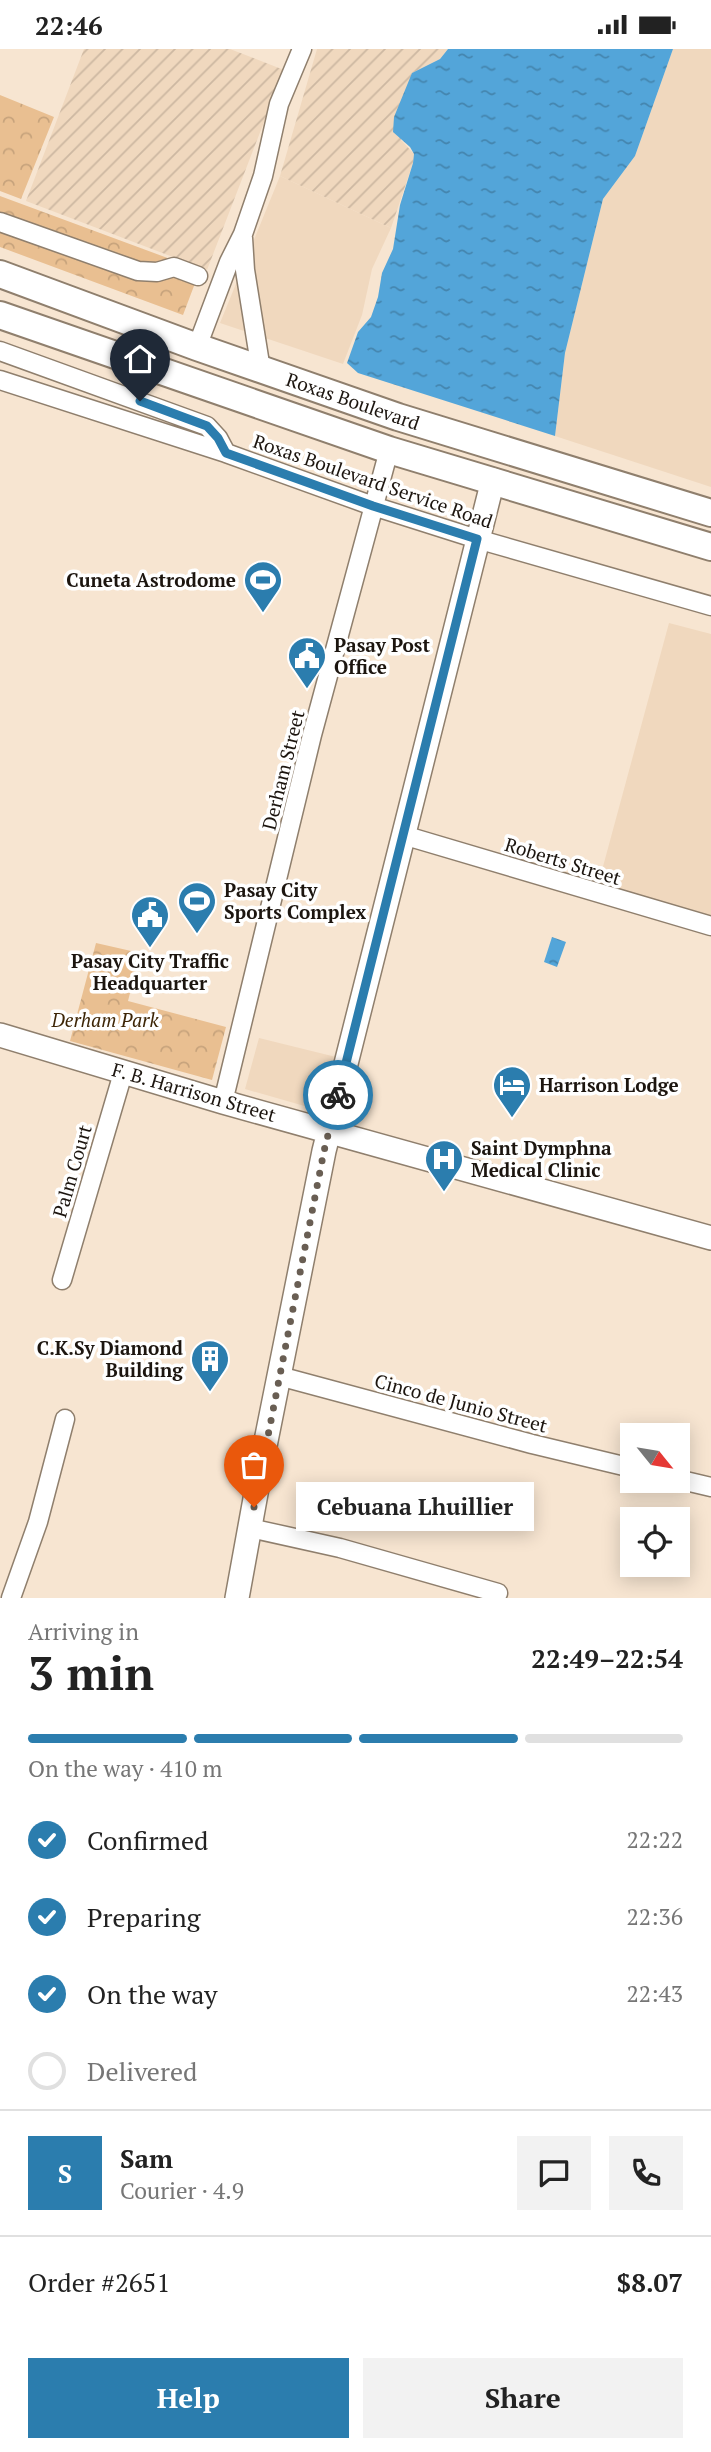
<!DOCTYPE html>
<html lang="en">
<head>
<meta charset="utf-8">
<style>
  body { margin:0; font-family:"PT Serif",serif; background:#f2f2f2; color:#222; height:100vh; display:flex; flex-direction:column; font-size:26px; white-space:nowrap }
  * { box-sizing:border-box; margin:0 }
  p { font-size:23px; color:#767676 }
  .icon { flex:none; width:38px; height:38px; fill:none; stroke:currentColor; stroke-width:2; stroke-linecap:round; stroke-linejoin:round }
  .map { position:relative; height:1549px; overflow:hidden }
  .details { display:flex; flex-direction:column; background:#fff; flex:1 }
  .details>* { flex:none }
  .needle { width:46px; rotate:120deg }
  .fabs { position:absolute; left:620px; top:1374px; display:grid; gap:14px }
  .fabs a { display:grid; place-items:center; width:70px; height:70px; border-radius:0px; background:#fff; box-shadow:0 4px 18px #0003; font-size:35px }
  .pin { position:absolute; display:grid; place-items:center; width:60px; height:60px; color:#fff; margin:-72px -30px; border-radius:50% 50% 50% 0; rotate:-45deg; box-shadow:0 0 7px #0007 }
  .pin .icon { rotate:45deg }
  .courier { position:absolute; display:grid; place-items:center; width:70px; height:70px; margin:-35px; border:5px solid #2b7dae; border-radius:50%; background:#fff; color:#222; box-shadow:0 2px 9px #0007 }
  .bubble { position:absolute; height:49px; border-radius:0px; background:#fff; box-shadow:0 4px 18px #0003; font-size:23px; font-weight:700; line-height:49px; text-align:center }
  .head em { font-style:normal; font-weight:700 }
  .head div { display:flex; flex-direction:column-reverse }
  .head { display:flex; align-items:center; justify-content:space-between; height:119px; padding:0 28px }
  h1 { font-size:46px; font-weight:700; line-height:52px }
  .bar { display:grid; grid-template-columns:repeat(4,1fr); gap:10px 7px; align-content:center; height:84px; padding:0 28px }
  .bar i { height:9px; border-radius:5px; background:#e0e0e0 }
  .bar .current { background:#2b7dae }
  .bar p { grid-column:span 4 }
  .line { display:flex; align-items:center; gap:18px; padding:0 28px; border-top:2px solid #e0e0e0 }
  .line div { flex:1 }
  .round { display:grid; place-items:center; flex:none; width:74px; height:74px; border-radius:0px; background:#f2f2f2 }
  ol { padding:0 28px; list-style:none }
  li { display:flex; align-items:center; gap:21px; height:77px }
  li p { margin-inline-start:auto }
  li .icon { padding:7px; border-radius:50%; background:#2b7dae; color:#fff; stroke-width:4 }
  li:last-child { color:#767676 }
  li i { width:38px; height:38px; border:4px solid #e0e0e0; border-radius:50% }
  .cta { display:flex; gap:14px; margin-top:auto; padding:14px 28px }
  .cta a { flex:1; height:80px; border-radius:0px; background:#2b7dae; color:#fff; font-size:28px; font-weight:700; line-height:80px; text-align:center }
  .cta a+a { background:#f2f2f2; color:#222 }
  .status { display:flex; justify-content:space-between; align-items:center; height:49px; padding:0 35px; background:#fff; direction:ltr }
  .status svg { height:19px; fill:currentColor }
  .map>svg:first-child { display:block }
  .built { fill:#f0d8be }
  .industrial { fill:url(#industrial-furrows) }
  .park { fill:url(#park-crowns) }
  .water { fill:url(#water-ripples) }
  .lines { fill:none; stroke-linecap:round; stroke-linejoin:round }
  .minor-casing { stroke:#8f7f6d; stroke-width:21 }
  .major-casing { stroke:#8f7f6d; stroke-width:26 }
  .highway-casing { stroke:#8f7f6d; stroke-width:30 }
  .minor { stroke:#fff; stroke-width:18 }
  .major { stroke:#fff; stroke-width:23 }
  .highway { stroke:#fff; stroke-width:26 }
  .done { stroke:#695e53; stroke-width:7; stroke-dasharray:0 12.6 }
  .route { stroke:#2b7dae; stroke-width:9 }
  .labels { text-anchor:middle; stroke-width:7; stroke-linejoin:round; paint-order:stroke }
  .street-label { font-size:19px; fill:#1c150f; stroke:#fff }
  .poi-label { font-size:19px; font-weight:bold; fill:#1c150f; stroke:#fff; text-anchor:start }
  .park-label { font-size:19px; font-style:italic; fill:#3d2506; stroke:#fff }
</style>
</head>
<body>
<div class="status"><b>22:46</b><svg viewBox="0 0 49 12"><path d="M0 12V9h3v3zM5 12V6h3v6zM10 12V3h3v9zM15 12V0h3v12zM26 1h20v11H26zM47 4h2v5h-2z"/></svg></div>
<div class="map">
<svg width="711" height="1549" viewBox="0 0 711 1549">
  <defs>
    <pattern id="industrial-furrows" width="10" height="10" patternUnits="userSpaceOnUse" patternTransform="scale(1.75)"><rect width="10" height="10" fill="#f0d8be"/><path d="M-1 1l2-2M0 10L10 0M9 11l2-2" fill="none" stroke="#cdb8a2"/></pattern>
    <pattern id="park-crowns" width="20" height="18" patternUnits="userSpaceOnUse" patternTransform="scale(1.75)"><rect width="20" height="18" fill="#e9bf91"/><path d="M2 6a3 3 0 1 1 6 0M12 15a3 3 0 1 1 6 0" fill="none" stroke="#c7a37c"/></pattern>
    <pattern id="water-ripples" width="26" height="14" patternUnits="userSpaceOnUse" patternTransform="scale(1.75)"><rect width="26" height="14" fill="#53a5d9"/><path d="M2 4q2-2 4 0t4 0M15 11q2-2 4 0t4 0" fill="none" stroke="#4485ae"/></pattern>
  </defs>
  <rect width="100%" height="100%" fill="#f7e5d1"/>
  <path class="built" d="M673 0H711V438L555 387 565 304 603 150 635 107Z
    M280 127 391 179 372 220 362 266 343 315 220 274Z
    M669 574 711 585V867L598 836Z
    M259 989 336 1008 322 1062 245 1040Z"/>
  <path class="industrial" d="M84 0H230L284 21 207 221 26 152Z
    M317 0H448L440 10 412 24 401 91 414 105 413 114 391 179 280 127Z"/>
  <path class="park" d="M0 46 54 68 21 150 0 142Z
    M0 147 200 221 183 266 0 198Z
    M96 894 140 904 128 952 226 978 212 1031 70 992Z"/>
  <path class="water" d="M448 0H673L635 107 603 150 565 304 555 387 358 324 347 314 358 283 371 268 378 248 382 224 393 200 400 156 413 114 414 105 410 98 393 83 394 68 412 24 440 10Z
    M552 888 566 893 557 918 544 913Z"/>
  <g class="lines">
    <defs>
      <path id="minor" d="M0 173 138 222 157 223 174 218 198 227
        M243 189 245 221 261 321
        M197 298 229 213 243 185 263 127 279 55 302 0
        M0 302 207 377 218 389 226 404
        M0 331 226 404 373 457 477 490 711 557
        M403 786 711 877
        M223 1053 312 686 389 401
        M62 1231 123 1024
        M279 1327 532 1395 632 1419
        M677 1430 711 1438
        M250 1479 340 1499 498 1544
        M11 1549 38 1473 65 1370"/>
      <path id="major" d="M0 986 223 1053 711 1189
        M237 1549 261 1417 324 1102 493 431"/>
      <path id="highway" d="M0 225 197 298 398 368 711 464
        M0 266 389 401 711 498"/>
    </defs>
    <use href="#minor" class="minor-casing"/>
    <use href="#major" class="major-casing"/>
    <use href="#highway" class="highway-casing"/>
    <use href="#minor" class="minor"/>
    <use href="#major" class="major"/>
    <use href="#highway" class="highway"/>
  </g>
  <g class="lines">
    <path class="done" d="M254 1458 324 1102 338 1046"/>
    <path class="route" d="M140 352 207 377 218 389 226 404 373 457 477 490 338 1046"/>
  </g>
  <defs>
    <symbol id="stadium-pin" viewBox="-11 -11 22 30"><path d="M0 17L-7.5 6A9.5 9.5 0 1 1 7.5 6Z" fill="#2b7dae" stroke="#fff"/><path d="M0-5a6.5 5 0 1 0 0 10a6.5 5 0 1 0 0-10ZM-3.5-1.8h7v3.6h-7Z" fill="#fff"/></symbol>
    <symbol id="civic-pin" viewBox="-11 -11 22 30"><path d="M0 17L-7.5 6A9.5 9.5 0 1 1 7.5 6Z" fill="#2b7dae" stroke="#fff"/><path d="M-.6-6.5H3V-4.5H.6V-3L4-1V1h2V6H-6V1h2V-1L-.6-3ZM-1.2 2.5V6h2.4V2.5Z" fill="#fff"/></symbol>
    <symbol id="hotel-pin" viewBox="-11 -11 22 30"><path d="M0 17L-7.5 6A9.5 9.5 0 1 1 7.5 6Z" fill="#2b7dae" stroke="#fff"/><path d="M-6-4.5h1.5V1H6V5H4.5V3h-9V5H-6ZM-4 0a1.8 1.8 0 1 1 3.6 0ZM.5 0V-2.5h3Q6-2.5 6 0Z" fill="#fff"/></symbol>
    <symbol id="hospital-pin" viewBox="-11 -11 22 30"><path d="M0 17L-7.5 6A9.5 9.5 0 1 1 7.5 6Z" fill="#2b7dae" stroke="#fff"/><path d="M-5-5h3v3.5h4V-5h3V5h-3V1.5h-4V5h-3Z" fill="#fff"/></symbol>
    <symbol id="building-pin" viewBox="-11 -11 22 30"><path d="M0 17L-7.5 6A9.5 9.5 0 1 1 7.5 6Z" fill="#2b7dae" stroke="#fff"/><path d="M-4-6H4V6H1V3H-1V6H-4ZM-2.5-4.3h1.7v1.8h-1.7ZM.8-4.3h1.7v1.8H.8ZM-2.5-1h1.7V.8h-1.7ZM.8-1h1.7V.8H.8Z" fill="#fff"/></symbol>
  </defs>
  <g fill-rule="evenodd">
    <use href="#stadium-pin" x="241" y="509" width="44" height="60"/>
    <use href="#civic-pin" x="285" y="585" width="44" height="60"/>
    <use href="#stadium-pin" x="175" y="830" width="44" height="60"/>
    <use href="#civic-pin" x="128" y="844" width="44" height="60"/>
    <use href="#hotel-pin" x="490" y="1014" width="44" height="60"/>
    <use href="#hospital-pin" x="422" y="1088" width="44" height="60"/>
    <use href="#building-pin" x="188" y="1288" width="44" height="60"/>
  </g>
  <g class="labels">
    <g class="street-label">
      <text transform="translate(353 352) rotate(19)" y="7">Roxas Boulevard</text>
      <text transform="translate(373 432) rotate(19)" y="7">Roxas Boulevard Service Road</text>
      <text transform="translate(283 721) rotate(-76)" y="7">Derham Street</text>
      <text transform="translate(563 812) rotate(17)" y="7">Roberts Street</text>
      <text transform="translate(194 1043) rotate(16)" y="7">F. B. Harrison Street</text>
      <text transform="translate(72 1122) rotate(-74)" y="7">Palm Court</text>
      <text transform="translate(461 1354) rotate(15)" y="7">Cinco de Junio Street</text>
    </g>
    <g class="poi-label">
      <text x="236" y="538" text-anchor="end">Cuneta Astrodome</text>
      <text x="334" y="603">Pasay Post<tspan x="334" dy="22">Office</tspan></text>
      <text x="224" y="848">Pasay City<tspan x="224" dy="22">Sports Complex</tspan></text>
      <text x="150" y="919" text-anchor="middle">Pasay City Traffic<tspan x="150" dy="22">Headquarter</tspan></text>
      <text x="539" y="1043">Harrison Lodge</text>
      <text x="471" y="1106">Saint Dymphna<tspan x="471" dy="22">Medical Clinic</tspan></text>
      <text x="183" y="1306" text-anchor="end">C.K.Sy Diamond<tspan x="183" dy="22">Building</tspan></text>
    </g>
    <g class="park-label">
      <text x="105" y="978">Derham Park</text>
    </g>
  </g>
</svg>
<div class="fabs">
<a><svg class="needle" viewBox="-14 -14 28 28"><path d="M0-13l5 13h-10z" fill="#e53935"/><path d="M0 13l5-13h-10z" fill="#767676"/></svg></a>
<a><svg class="icon" aria-label="locate" viewBox="0 0 24 24"><circle cx="12" cy="12" r="6"/><path d="M12 2v4M12 18v4M2 12h4M18 12h4"/></svg></a>
</div>
<div class="pin" style="left:254px;top:1458px;background:#ea580c"><svg class="icon" aria-label="bag" viewBox="0 0 24 24"><path d="M5 8h14l-1 12H6zM9 8a3 3 0 0 1 6 0"/></svg></div>
<div class="pin" style="left:140px;top:352px;background:#1f2937"><svg class="icon" aria-label="home" viewBox="0 0 24 24"><path d="M3 11l9-7 9 7M6 9v11h12V9"/></svg></div>
<div class="courier" style="left:338px;top:1046px"><svg class="icon" aria-label="bike" viewBox="0 0 24 24"><circle cx="6" cy="16" r="4"/><circle cx="18" cy="16" r="4"/><path d="M6 16l4-8h5l3 8M10 8l3 8H6M13 5h3"/></svg></div>
<div class="bubble" style="left:296px;top:1433px;width:238px">Cebuana Lhuillier</div>
</div>
<section class="details">
<div class="head"><div><h1>3 min</h1><p>Arriving in</p></div><em>22:49–22:54</em></div>
<div class="bar"><i class="current"></i><i class="current"></i><i class="current"></i><i></i><p>On the way · 410 m</p></div>
<ol>
<li><svg class="icon" aria-label="check" viewBox="0 0 24 24"><path d="M5 12l5 5 9-10"/></svg>Confirmed<p>22:22</p></li>
<li><svg class="icon" aria-label="check" viewBox="0 0 24 24"><path d="M5 12l5 5 9-10"/></svg>Preparing<p>22:36</p></li>
<li><svg class="icon" aria-label="check" viewBox="0 0 24 24"><path d="M5 12l5 5 9-10"/></svg>On the way<p>22:43</p></li>
<li><i></i>Delivered</li>
</ol>
<div class="line" style="height:126px"><b class="round" style="background:#2b7dae;color:#fff">S</b><div><b>Sam</b><p>Courier · 4.9</p></div><a class="round"><svg class="icon" aria-label="chat" viewBox="0 0 24 24"><path d="M4 5h16v11H9l-5 4z"/></svg></a><a class="round"><svg class="icon" aria-label="phone" viewBox="0 0 24 24"><path d="M5 4h4l2 5-3 2q2 4 5 5l2-3 5 2v4C11 20 4 13 5 4z"/></svg></a></div>
<div class="line" style="height:91px"><div>Order #2651</div><b>$8.07</b></div>
<div class="cta"><a>Help</a><a>Share</a></div>
</section>
</body>
</html>
